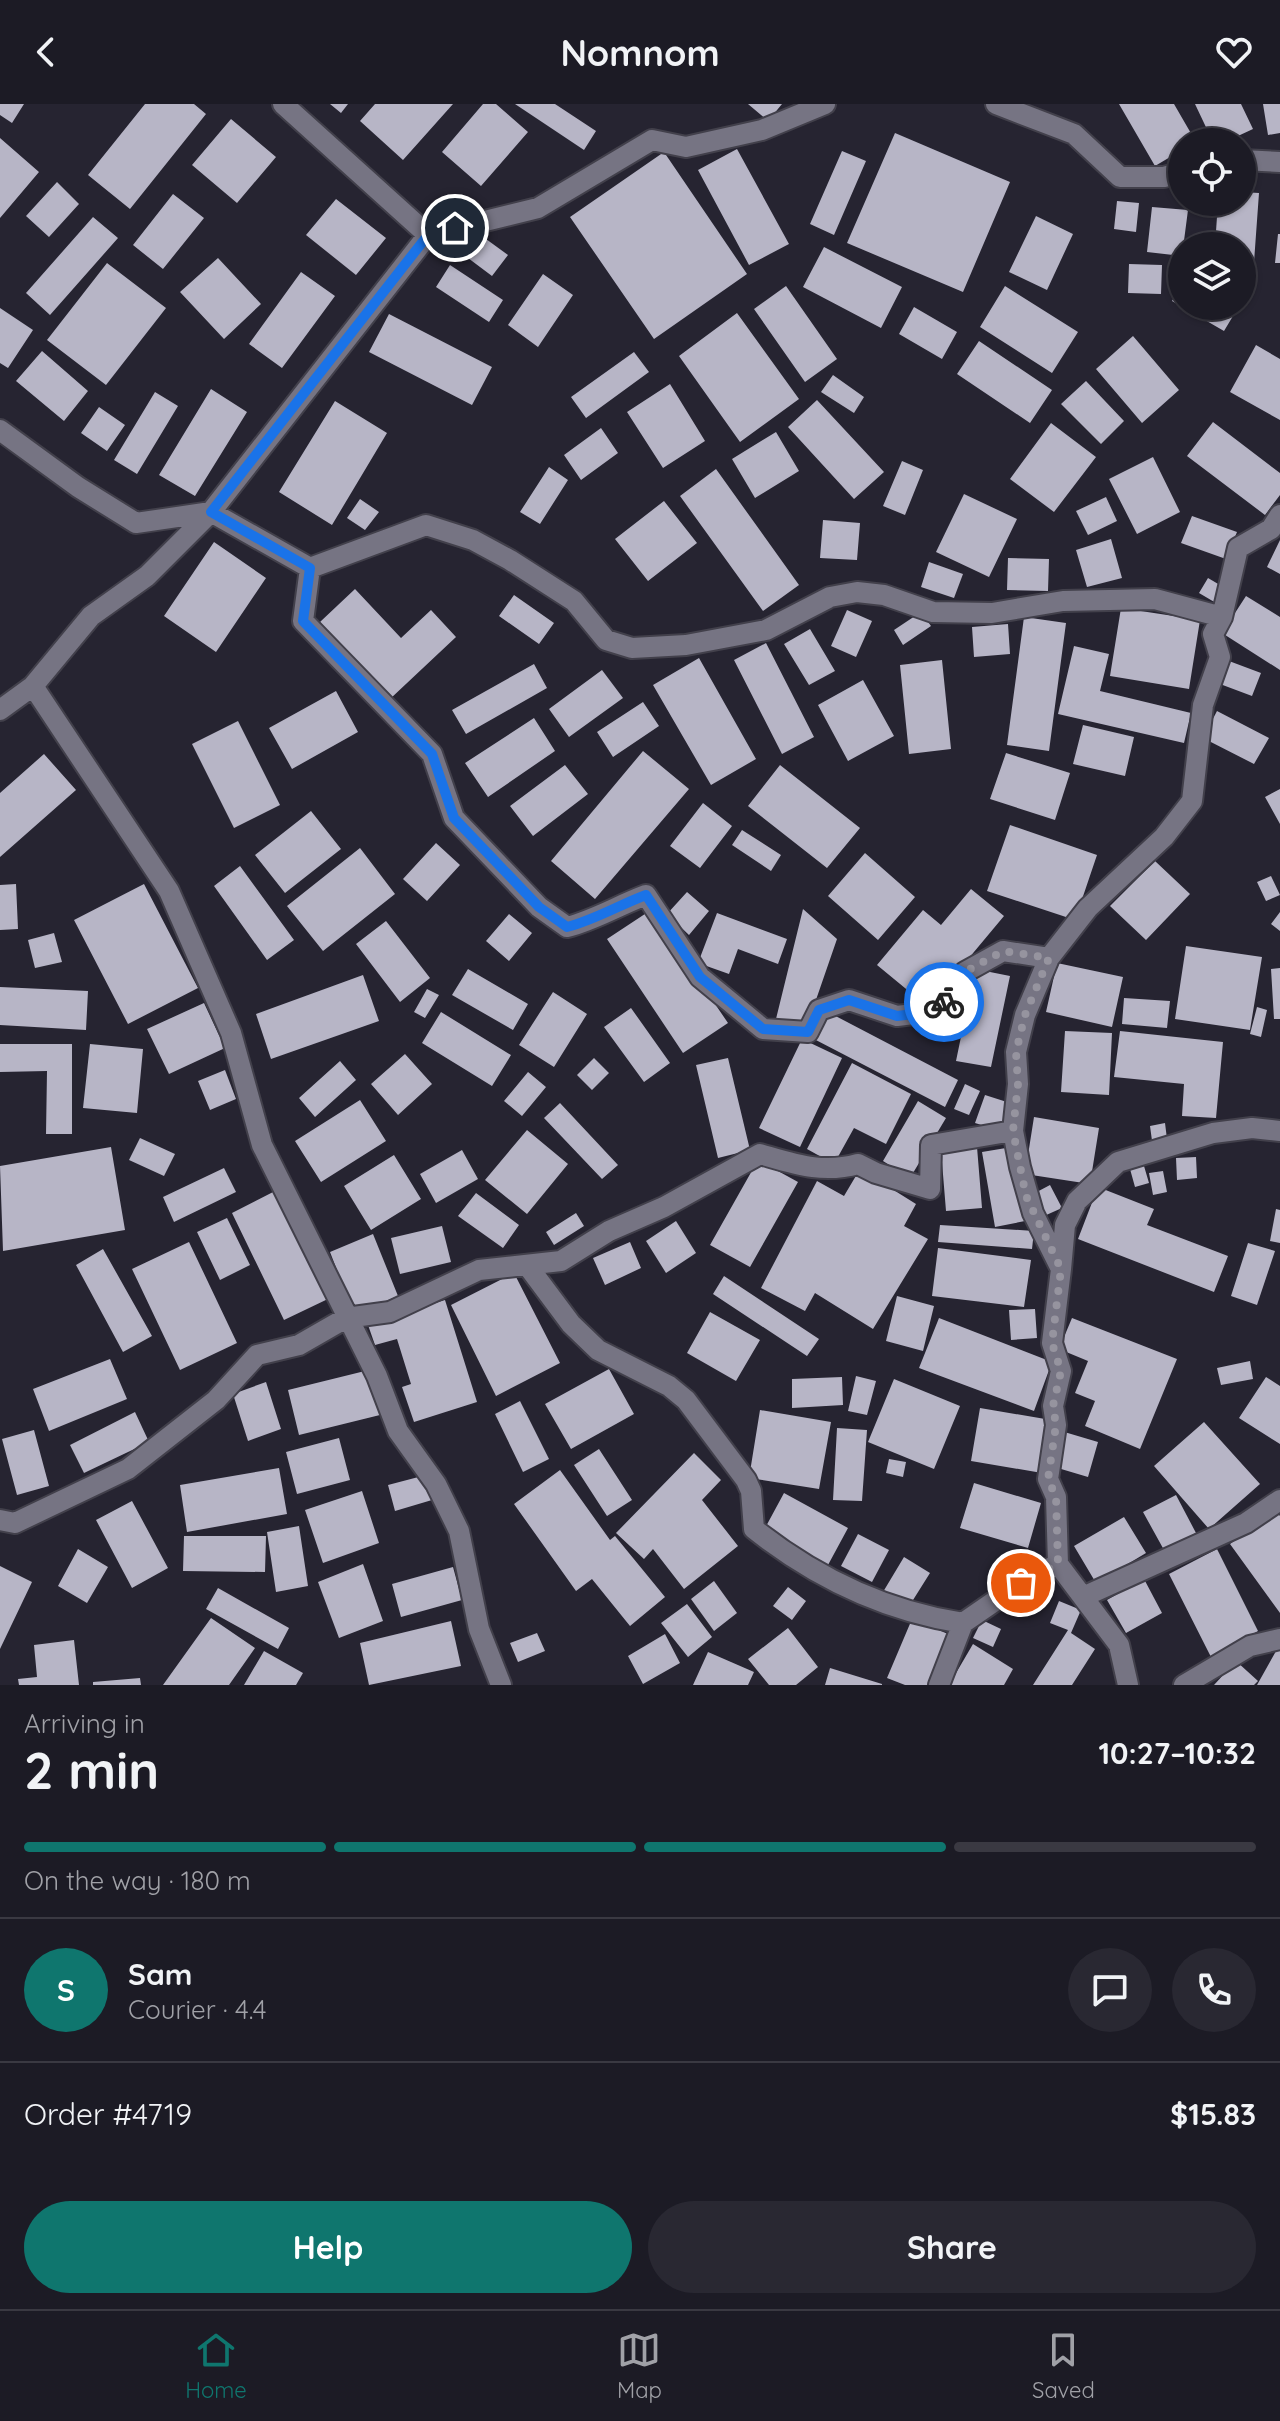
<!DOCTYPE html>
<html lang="en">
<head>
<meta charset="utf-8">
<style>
  body { margin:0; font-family:Quicksand,sans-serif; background:#292832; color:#f1f3f6; height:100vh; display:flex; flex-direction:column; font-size:30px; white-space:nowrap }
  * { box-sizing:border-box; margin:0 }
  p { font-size:26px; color:#a0a1a7 }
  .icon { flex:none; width:44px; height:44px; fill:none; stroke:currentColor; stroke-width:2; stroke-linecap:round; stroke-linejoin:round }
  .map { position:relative; height:1581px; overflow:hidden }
  .panel { display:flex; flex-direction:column; background:#1c1b25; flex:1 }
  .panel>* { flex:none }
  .fabs { position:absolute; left:1168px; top:24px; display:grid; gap:16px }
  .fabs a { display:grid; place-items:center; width:88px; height:88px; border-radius:50%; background:#1c1b25; box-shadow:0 2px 6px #0004,0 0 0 2px #3a3942; font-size:40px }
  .pin { position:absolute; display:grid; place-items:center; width:68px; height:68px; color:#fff; margin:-34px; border:4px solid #fff; border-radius:50%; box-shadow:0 2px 8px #0007 }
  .courier { position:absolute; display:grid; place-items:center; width:80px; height:80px; margin:-40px; border:6px solid #1a73e8; border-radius:50%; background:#fff; color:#222; box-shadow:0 2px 10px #0007 }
  .summary em { font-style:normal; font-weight:700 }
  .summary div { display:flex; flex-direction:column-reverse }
  .summary { display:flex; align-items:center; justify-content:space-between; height:136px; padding:0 24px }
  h1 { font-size:52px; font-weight:700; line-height:60px }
  .bar { display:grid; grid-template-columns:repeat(4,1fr); gap:12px 8px; align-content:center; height:96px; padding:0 24px }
  .bar i { height:10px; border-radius:6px; background:#3a3942 }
  .bar .selected { background:#0f766e }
  .bar p { grid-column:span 4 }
  .line { display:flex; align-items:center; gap:20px; padding:0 24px; border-top:2px solid #3a3942 }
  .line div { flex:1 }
  .round { display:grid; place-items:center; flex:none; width:84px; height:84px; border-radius:42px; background:#292832 }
  .action { display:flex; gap:16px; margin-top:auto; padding:16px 24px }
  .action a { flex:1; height:92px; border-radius:48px; background:#0f766e; color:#fff; font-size:32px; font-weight:700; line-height:92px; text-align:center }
  .action a+a { background:#292832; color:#f1f3f6 }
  header { display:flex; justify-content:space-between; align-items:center; height:104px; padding:0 24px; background:#1c1b25; font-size:36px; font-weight:700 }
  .dock { display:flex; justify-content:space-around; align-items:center; height:112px; border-top:2px solid #3a3942; background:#1c1b25; font-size:22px; color:#a0a1a7 }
  .dock a { display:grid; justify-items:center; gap:4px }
  .dock .selected { color:#0f766e }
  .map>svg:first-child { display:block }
  .building { fill:#b7b5c6 }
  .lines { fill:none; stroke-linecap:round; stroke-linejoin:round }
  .street-casing { stroke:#42404b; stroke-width:24 }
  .street { stroke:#767483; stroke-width:20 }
  .done { stroke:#96949f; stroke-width:8; stroke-dasharray:0 14.4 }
  .route { stroke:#1a73e8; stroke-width:10 }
</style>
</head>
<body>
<header><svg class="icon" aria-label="back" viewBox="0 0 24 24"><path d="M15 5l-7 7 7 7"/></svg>Nomnom<svg class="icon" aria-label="heart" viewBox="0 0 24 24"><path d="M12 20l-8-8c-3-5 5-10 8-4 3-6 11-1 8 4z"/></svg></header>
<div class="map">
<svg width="1280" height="1581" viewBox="0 0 1280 1581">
  <rect width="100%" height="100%" fill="#262431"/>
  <path class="building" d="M0 0H24L12 19 0 11Z
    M145 0H194L206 10 130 105 88 71Z
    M330 0H348L341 9Z
    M375 0H453L403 56 360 17Z
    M483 0H496L528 28 481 82 442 48Z
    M515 0H555L596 27 584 46Z
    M748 0H782L768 17Z
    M1119 0H1174L1196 38H1182V46L1155 62Z
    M1195 0H1241L1253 25 1225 38H1213Z
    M1263 0H1280V29L1268 31Z
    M231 15 276 53 237 99 192 61Z
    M895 29 1010 78 963 188 847 139Z
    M0 34 39 68 0 114Z
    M737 45 789 140 749 161 698 66Z
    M842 47 866 57 834 131 810 120Z
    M664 48 747 170 654 235 570 113Z
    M57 78 79 100 49 133 26 112Z
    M1242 88 1259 89 1253 172 1242 171V142H1215L1218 98H1242Z
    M173 90 204 114 163 165 133 141Z
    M336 95 386 134 356 171 306 131Z
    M1117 97 1139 99 1136 128 1114 125Z
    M1152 103 1188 106 1182 152 1147 148Z
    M1036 112 1073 130 1047 186 1009 168Z
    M93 113 118 134 50 211 26 189Z
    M475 127 508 151 492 172 460 148Z
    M1278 130H1280V159H1275Z
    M824 143 902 183 881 224 803 183Z
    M218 154 261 200 224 235 180 188Z
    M107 159 166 204 106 281 47 236Z
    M1129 160 1162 161 1161 190 1128 189Z
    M450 161 503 196 489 218 436 183Z
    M301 168 335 192 282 264 249 240Z
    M543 170 573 191 538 243 508 221Z
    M1182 180V202H1239L1224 227 1172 197Z
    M786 182 837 255 805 278 754 205Z
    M1005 182 1078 228 1052 269 980 223Z
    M914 203 957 228 942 255 899 230Z
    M0 204 33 226 8 264 0 259Z
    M737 209 799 295 740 338 679 252Z
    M389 210 492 263 472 301 369 248Z
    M1133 232 1179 286 1142 319 1096 265Z
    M979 237 1052 286 1030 319 957 270Z
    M1256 241 1280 255V316L1230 288Z
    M42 247 88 287 64 317 16 277Z
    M634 248 649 268 586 314 571 293Z
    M833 271 864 293 854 309 821 288Z
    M1086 277 1124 317 1101 340 1061 300Z
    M670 280 705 337 663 364 627 308Z
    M211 285 247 308 195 392 159 371Z
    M155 288 178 302 137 370 114 356Z
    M817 296 884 368 854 395 788 323Z
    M335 297 387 329 332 421 279 388Z
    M99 303 125 321 107 347 81 329Z
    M1213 318 1280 369V391L1265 411 1187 352Z
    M1051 319 1096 353 1054 408 1010 375Z
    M601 324 618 349 581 376 564 351Z
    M776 328 799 367 755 394 732 355Z
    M1153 353 1180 408 1137 430 1109 375Z
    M902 357 923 366 905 411 883 402Z
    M549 363 568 376 540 420 520 408Z
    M716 365 799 481 763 507 680 392Z
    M964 390 1017 415 989 473 936 448Z
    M1106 393 1117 417 1088 431 1076 407Z
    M360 395 379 408 365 426 347 414Z
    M664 397 697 439 648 477 615 435Z
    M1192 412 1237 428 1226 455 1181 439Z
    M823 416 860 419 857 456 820 454Z
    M1111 435 1122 474 1087 483 1076 446Z
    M1280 436V470L1267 463Z
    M214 438 266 474 216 548 164 512Z
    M1008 454 1049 455 1048 487 1007 486Z
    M929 458 963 470 954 494 921 483Z
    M1208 474 1225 484 1216 499 1199 489Z
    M355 485 401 534 431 506 456 533 390 595 320 518Z
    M514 491 554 519 539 540 499 512Z
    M1246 492 1280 513V566L1222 529Z
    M1121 504 1200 516 1189 585 1110 572Z
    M847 506 872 517 856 553 831 542Z
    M921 508 931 522 903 541 894 526Z
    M1024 513 1066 519 1049 647 1007 641Z
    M1008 520 1010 550 974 553 972 523Z
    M810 525 835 567 809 581 784 540Z
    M766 539 814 633 782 650 734 556Z
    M1074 542 1109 550 1100 587 1191 609 1184 639 1058 610Z
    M699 554 756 655 711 681 653 581Z
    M942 556 951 645 909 650 900 561Z
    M1229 557 1261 569 1252 592 1220 580Z
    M534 560 547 584 466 630 452 606Z
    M602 566 623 594 569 633 549 605Z
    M863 576 894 632 848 657 818 601Z
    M336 587 358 628 292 665 269 624Z
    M643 598 659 622 613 653 597 628Z
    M1217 607 1269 634 1254 660 1203 634Z
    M534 614 555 647 488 693 465 659Z
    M238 617 280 701 234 724 192 640Z
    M1083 621 1134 633 1125 672 1073 660Z
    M643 647 689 685 595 795 551 757Z
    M1006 649 1070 669 1055 716 990 695Z
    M44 650 76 686 0 753V689Z
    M565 661 588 690 533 732 510 702Z
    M780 661 860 724 827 764 748 702Z
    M1280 685V720L1265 693Z
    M703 699 732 722 700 764 670 742Z
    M311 707 341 745 285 789 255 751Z
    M1010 721 1097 751 1075 816 987 787Z
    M742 726 781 751 771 767 732 741Z
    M436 739 460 761 427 797 403 775Z
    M360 744 395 790 323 847 287 802Z
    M865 749 915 793 878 836 828 792Z
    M1155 757 1190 790 1146 836 1110 802Z
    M240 762 294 836 267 856 214 782Z
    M1271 772 1280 791 1266 797 1257 778Z
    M16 780 18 825 0 826V781Z
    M144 780 198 884 128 920 74 816Z
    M971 785 1004 812 928 903 877 861 923 806 941 821Z
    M687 788 709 807 689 831 667 810Z
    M803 805 837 835 808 919H775Z
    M651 806 728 919 683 949 607 835Z
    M1280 808V827L1271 820Z
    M717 809 787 835 778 860 738 845 729 870 698 859Z
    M509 810 532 829 509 857 486 837Z
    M386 817 430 874 400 898 356 840Z
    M54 829 62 858 35 864 28 836Z
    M1186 842 1262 853 1250 926 1175 915Z
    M1057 859 1123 873 1112 923 1046 908Z
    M1280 864V915H1274L1271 865Z
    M468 865 528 900 513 926 452 891Z
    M975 865 1010 872 991 963 956 957Z
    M363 871 379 917 271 955 256 910Z
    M0 883 88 887 86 926 0 921Z
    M427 885 439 891 425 914 414 908Z
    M553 888 587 910 554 963 519 941Z
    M1124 894 1170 897 1167 924 1122 920Z
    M204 899 225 944 169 970 147 925Z
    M1257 903 1267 906 1261 933 1250 930Z
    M631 904 670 959 644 978 604 923Z
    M826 907 958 976 945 1003 812 934Z
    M441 908 511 951 492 982 422 939Z
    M1065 927 1112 929 1109 991 1061 988Z
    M1120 927 1223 938 1216 1014 1182 1012 1184 980 1114 973Z
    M802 935 842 954 800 1043 759 1024Z
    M0 940H72V1030H46L47 967 0 968Z
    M90 940 143 945 137 1009 83 1004Z
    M405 950 432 980 398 1011 371 980Z
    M594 954 609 969 592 986 577 971Z
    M728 954 750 1046 718 1054 696 961Z
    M340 957 356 976 315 1013 299 994Z
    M852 959 911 990 886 1040 854 1024 834 1060 807 1045Z
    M225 966 236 995 210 1006 198 977Z
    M528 968 546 983 522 1012 504 997Z
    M965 980 980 987 969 1011 954 1005Z
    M985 991 1010 999 1001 1027 975 1019Z
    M360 996 386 1037 321 1078 295 1037Z
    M918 997 946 1014 910 1074 883 1057Z
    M560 999 618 1061 602 1075 544 1014Z
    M1034 1013 1099 1024 1090 1080 1025 1070Z
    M1165 1019 1168 1043 1153 1044 1150 1022Z
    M527 1026 568 1060 527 1110 485 1076Z
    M140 1034 175 1050 164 1072 129 1056Z
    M111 1043 125 1126 3 1147 0 1062Z
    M977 1043 982 1104 946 1107 941 1046Z
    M1012 1043 1025 1117 995 1123 982 1048Z
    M462 1046 478 1075 436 1099 420 1070Z
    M394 1051 421 1095 371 1126 344 1082Z
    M1196 1053 1197 1074 1177 1076 1176 1054Z
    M758 1056 798 1078 750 1163 710 1141Z
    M1144 1062 1149 1079 1135 1083 1130 1065Z
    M224 1064 236 1088 174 1118 163 1093Z
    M860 1065 916 1100 904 1122 928 1135 873 1225 815 1189 805 1207 761 1184 817 1077 844 1092Z
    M1163 1067 1167 1088 1153 1091 1149 1069Z
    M1050 1081 1062 1104 1044 1112 1033 1090Z
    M1098 1083 1154 1105 1147 1121 1228 1152 1214 1188 1078 1135Z
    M277 1086 330 1194 284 1216 232 1109Z
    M476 1089 519 1121 503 1144 458 1112Z
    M1276 1105 1280 1106V1139L1270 1137Z
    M576 1109 584 1122 554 1141 546 1128Z
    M227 1114 250 1161 220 1176 197 1128Z
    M676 1117 696 1149 666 1169 646 1137Z
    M940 1121 1034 1127 1032 1145 938 1138Z
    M442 1122 451 1158 400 1170 391 1134Z
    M373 1130 398 1192 354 1210 330 1148Z
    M189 1138 237 1239 180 1266 132 1165Z
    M630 1138 641 1164 605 1181 593 1154Z
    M1248 1139 1275 1147 1257 1201 1231 1192Z
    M938 1144 1031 1156 1024 1203 932 1192Z
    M103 1145 152 1232 123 1248 76 1161Z
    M514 1169 560 1259 496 1292 451 1201Z
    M724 1172 819 1235 807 1252 713 1190Z
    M897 1192 934 1202 923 1247 886 1237Z
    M445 1196 477 1298 414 1318 402 1283 411 1280 397 1235 375 1241 368 1221Z
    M1035 1205 1037 1234 1011 1236 1009 1206Z
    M710 1208 760 1236 736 1277 687 1249Z
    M939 1214 1052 1258 1034 1307 919 1264Z
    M1072 1214 1177 1255 1140 1345 1085 1322 1095 1297 1075 1289 1088 1257 1059 1245Z
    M110 1255 127 1295 49 1327 33 1285Z
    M1250 1257 1253 1275 1221 1281 1217 1264Z
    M373 1265 384 1310 299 1331 288 1286Z
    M609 1265 634 1310 571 1345 545 1300Z
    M856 1272 876 1277 867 1311 848 1307Z
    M842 1273 843 1301 792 1304V1275Z
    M1266 1273 1280 1282V1340L1239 1314Z
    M894 1275 960 1302 934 1365 868 1338Z
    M266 1278 281 1325 248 1337 233 1290Z
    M520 1297 549 1355 523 1368 495 1310Z
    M980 1304 1051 1316 1042 1369 971 1357Z
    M760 1306 831 1318 819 1385 749 1374Z
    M135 1308 149 1338 84 1369 70 1341Z
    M1204 1318 1260 1380 1209 1425 1154 1362Z
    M837 1324 867 1326 862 1397 833 1396Z
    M34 1326 49 1382 17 1391 2 1335Z
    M1061 1327 1098 1338 1088 1373 1051 1362Z
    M339 1334 350 1376 297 1390 286 1348Z
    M599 1345 632 1396 607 1412 574 1361Z
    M694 1349 721 1376 702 1396 738 1442 684 1485 653 1445 644 1455 616 1429Z
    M889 1355 906 1358 903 1373 886 1369Z
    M279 1364 287 1410 187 1428 180 1381Z
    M560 1366 610 1436 615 1432 665 1493 630 1522 592 1475 576 1487 514 1400Z
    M426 1371 432 1396 395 1407 388 1381Z
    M974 1379 1041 1399 1028 1444 960 1424Z
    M362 1387 379 1439 323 1459 305 1406Z
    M784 1389 848 1424 828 1461 764 1426Z
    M1176 1391 1196 1429 1164 1446 1143 1408Z
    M132 1397 168 1464 132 1484 96 1416Z
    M1276 1407 1280 1412V1509L1230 1440Z
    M1124 1413 1146 1449 1096 1479 1074 1442Z
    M299 1422 308 1482 276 1488 267 1428Z
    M858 1430 889 1446 872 1478 841 1462Z
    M184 1432H266L265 1468 183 1467Z
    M78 1445 108 1463 87 1499 58 1482Z
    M1217 1445 1258 1527 1211 1553 1169 1470Z
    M904 1453 930 1469 908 1504 883 1488Z
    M363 1460 383 1517 339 1534 318 1478Z
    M0 1462 32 1478 0 1545Z
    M453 1463 462 1496 401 1513 392 1480Z
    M1144 1475 1162 1509 1126 1529 1107 1496Z
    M714 1477 737 1509 714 1527 691 1495Z
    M788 1483 806 1497 792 1516 773 1502Z
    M218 1484 289 1524 278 1545 206 1505Z
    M1059 1497 1081 1506 1071 1529 1095 1545 1072 1581H1033L1068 1526 1050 1519Z
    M687 1500 712 1533 688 1553 661 1519Z
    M211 1514 255 1544 229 1581H163Z
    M912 1515 948 1530 928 1581H905L887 1574Z
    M982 1516 1001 1525 993 1543 973 1534Z
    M451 1517 461 1562 369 1581 360 1539Z
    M788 1524 818 1563 796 1581H769L748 1555Z
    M537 1529 545 1547 518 1558 510 1539Z
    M665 1530 680 1559 643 1580 628 1552Z
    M74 1536 79 1581H19L18 1575 37 1573 34 1541Z
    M973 1540 1013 1565 1004 1581H949Z
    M1280 1540V1581H1257Z
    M264 1547 303 1569 296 1581H244Z
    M708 1548 754 1568 748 1581H693Z
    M1236 1557 1258 1577 1254 1581H1214Z
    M830 1564 882 1580V1581H825Z
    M140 1574 141 1581H93V1578Z"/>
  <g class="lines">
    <defs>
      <path id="street" d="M283 0 428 131
        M996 0 1074 30 1120 73H1164L1182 68
        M1242 56 1280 58
        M0 326 78 383 136 419 211 408 310 464 426 421 473 436 510 456 574 497 606 536 632 544 686 541 766 526 830 493 857 488 884 491 933 508 992 509 1063 497 1155 495 1222 513
        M310 464 303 517 432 650 454 714 539 803 567 823C595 816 619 801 646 791L700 873 763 925 808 928 819 906 849 896 897 912 938 907 965 868 1003 847 1049 854
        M33 582 169 787 231 929 262 1041 377 1272 398 1327 436 1380 459 1427 479 1525 501 1581
        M0 606 33 582 91 512 147 472 211 408 428 131 538 104 652 36 686 43 762 26 825 0
        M527 1161 571 1220 598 1246 669 1282 686 1296 746 1376 751 1387 754 1425C816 1474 885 1507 963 1519
        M1061 1165 1065 1121 1077 1097 1118 1058 1213 1029 1252 1024 1280 1027
        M0 1416 15 1419 128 1365 216 1296 257 1251 299 1241 346 1214 390 1208 479 1166 561 1157 609 1127 664 1103 760 1050C795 1060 822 1070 858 1060L876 1069 930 1085 931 1041 1013 1027
        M1058 1460 1119 1541 1128 1581
        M1085 1492 1246 1419 1280 1396
        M939 1581 963 1519 1021 1479 1058 1460 1056 1393 1048 1375 1056 1321 1053 1302 1061 1267 1052 1239 1061 1165 1033 1109 1020 1063 1013 1027 1018 980 1016 948 1025 911 1049 854 1088 804 1164 733 1192 697 1203 601 1220 553 1213 530 1222 513 1238 444 1271 425 1280 411
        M1184 1581 1250 1542 1280 1535"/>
    </defs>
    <use href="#street" class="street-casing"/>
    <use href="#street" class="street"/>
  </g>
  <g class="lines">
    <path class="done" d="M944 898 965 868 1003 847 1049 854 1025 911 1016 948 1018 980 1013 1027 1026 1092 1061 1165 1052 1239 1061 1267 1053 1302 1056 1321 1048 1375 1056 1393 1058 1460 1021 1479"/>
    <path class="route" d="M455 124 428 131 211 408 310 464 303 517 432 650 454 714 539 803 567 823C595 816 619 801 646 791L700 873 763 925 808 928 819 906 849 896 897 912 938 907 944 898"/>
  </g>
</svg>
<div class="fabs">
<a><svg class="icon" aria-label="locate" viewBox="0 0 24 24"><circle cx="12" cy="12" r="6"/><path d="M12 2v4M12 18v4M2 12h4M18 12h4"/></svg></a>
<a><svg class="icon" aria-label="layers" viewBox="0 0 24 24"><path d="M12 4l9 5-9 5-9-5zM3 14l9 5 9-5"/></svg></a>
</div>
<div class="pin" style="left:1021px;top:1479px;background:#ea580c"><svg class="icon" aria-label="bag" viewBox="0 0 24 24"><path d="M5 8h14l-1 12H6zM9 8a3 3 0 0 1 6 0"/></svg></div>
<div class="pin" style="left:455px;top:124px;background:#1f2937"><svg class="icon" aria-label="home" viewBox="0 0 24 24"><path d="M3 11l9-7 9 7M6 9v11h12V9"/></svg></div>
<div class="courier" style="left:944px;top:898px"><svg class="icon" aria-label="bike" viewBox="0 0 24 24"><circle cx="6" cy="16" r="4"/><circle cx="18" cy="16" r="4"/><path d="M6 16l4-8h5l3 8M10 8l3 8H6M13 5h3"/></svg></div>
</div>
<section class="panel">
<div class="summary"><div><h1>2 min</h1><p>Arriving in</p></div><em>10:27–10:32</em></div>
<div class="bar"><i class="selected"></i><i class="selected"></i><i class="selected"></i><i></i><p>On the way · 180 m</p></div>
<div class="line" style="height:144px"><b class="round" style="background:#0f766e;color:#fff">S</b><div><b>Sam</b><p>Courier · 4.4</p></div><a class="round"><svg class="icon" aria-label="chat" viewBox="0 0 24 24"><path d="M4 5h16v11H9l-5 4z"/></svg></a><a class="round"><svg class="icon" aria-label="phone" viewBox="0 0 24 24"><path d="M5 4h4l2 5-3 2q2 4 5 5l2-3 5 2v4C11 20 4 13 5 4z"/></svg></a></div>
<div class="line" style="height:104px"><div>Order #4719</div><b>$15.83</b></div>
<div class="action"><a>Help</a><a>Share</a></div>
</section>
<nav class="dock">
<a class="selected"><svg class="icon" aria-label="home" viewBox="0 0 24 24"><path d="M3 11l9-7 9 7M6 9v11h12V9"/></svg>Home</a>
<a><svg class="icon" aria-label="map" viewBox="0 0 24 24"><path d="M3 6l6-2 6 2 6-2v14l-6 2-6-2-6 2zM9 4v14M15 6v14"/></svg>Map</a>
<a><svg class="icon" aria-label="saved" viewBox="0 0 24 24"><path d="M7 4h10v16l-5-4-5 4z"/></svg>Saved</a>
</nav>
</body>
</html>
